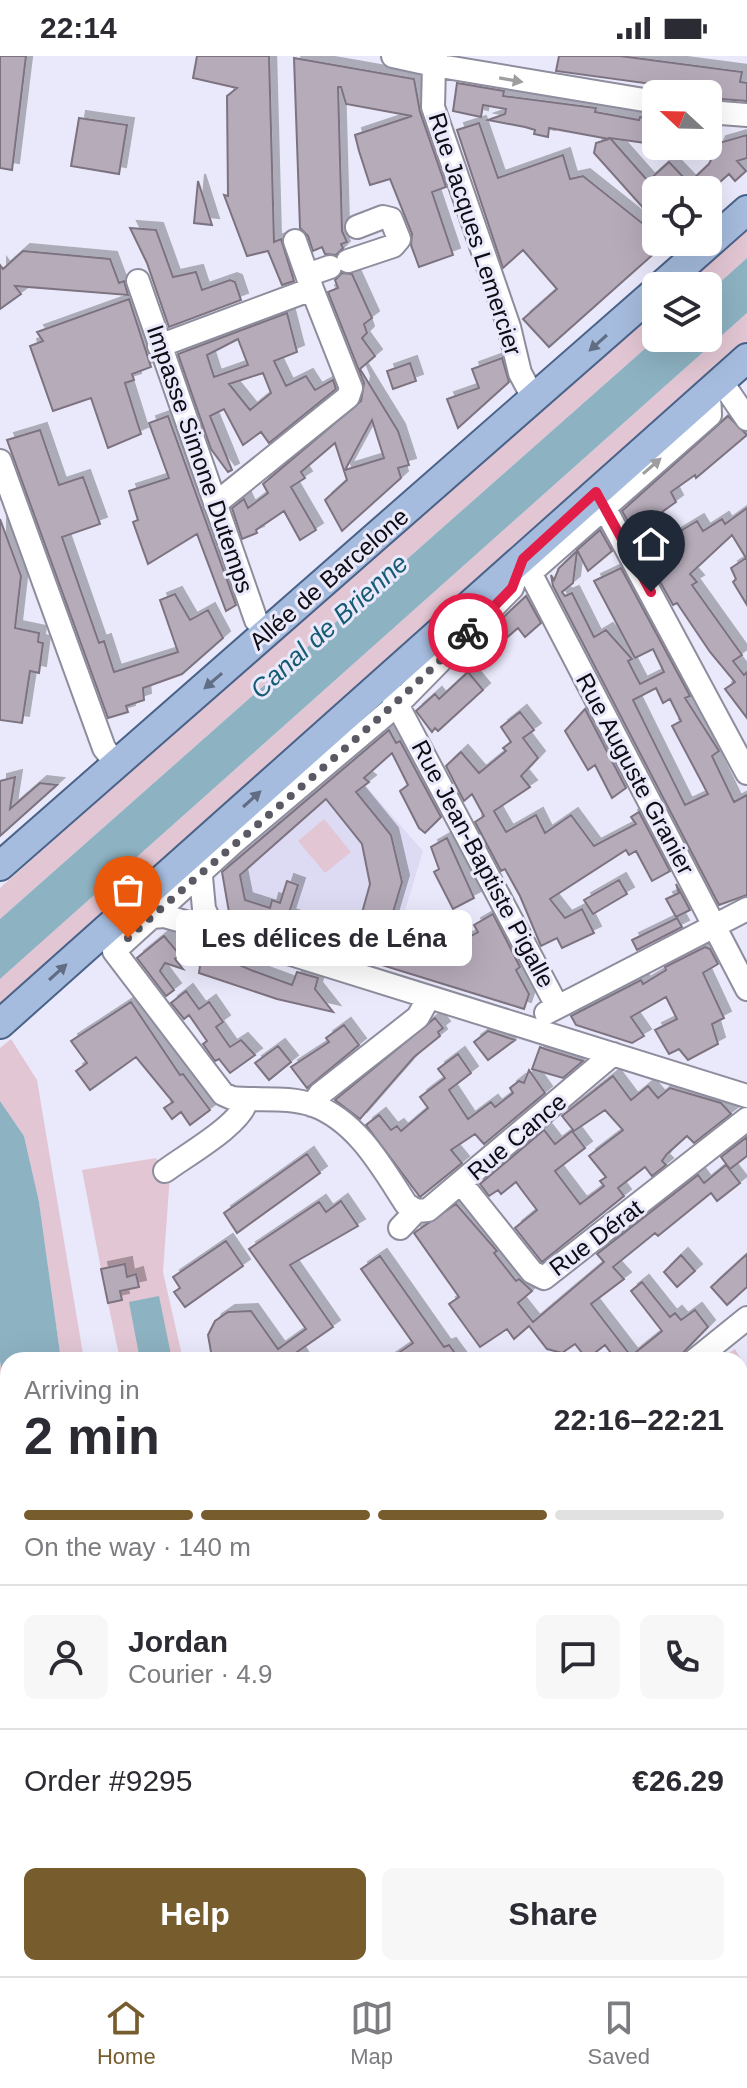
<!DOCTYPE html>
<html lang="en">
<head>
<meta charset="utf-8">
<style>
  body { margin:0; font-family:Helvetica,sans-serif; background:#f7f7f7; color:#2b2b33; height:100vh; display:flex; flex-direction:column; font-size:30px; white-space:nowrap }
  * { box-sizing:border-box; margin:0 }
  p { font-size:26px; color:#7c7c81 }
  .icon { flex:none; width:44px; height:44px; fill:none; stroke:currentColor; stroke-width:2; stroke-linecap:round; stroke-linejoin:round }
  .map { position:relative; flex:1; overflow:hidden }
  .panel { position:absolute; left:0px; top:1296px; width:748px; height:624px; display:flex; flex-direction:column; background:#fff; border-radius:24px 24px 0 0; box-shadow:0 8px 32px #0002 }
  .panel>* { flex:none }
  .needle { width:52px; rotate:292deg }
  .controls { position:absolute; left:642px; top:24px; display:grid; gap:16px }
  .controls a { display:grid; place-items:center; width:80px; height:80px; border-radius:12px; background:#fff; box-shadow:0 8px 32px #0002; font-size:40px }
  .pin { position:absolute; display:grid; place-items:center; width:68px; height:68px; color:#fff; margin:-82px -34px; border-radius:50% 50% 50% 0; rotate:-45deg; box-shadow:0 0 8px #0007 }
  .pin .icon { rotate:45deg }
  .courier { position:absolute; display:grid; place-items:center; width:80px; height:80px; margin:-40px; border:6px solid #e11d48; border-radius:50%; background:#fff; color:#222; box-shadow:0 2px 10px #0007 }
  .bubble { position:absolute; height:56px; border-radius:12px; background:#fff; box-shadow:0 8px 32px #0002; font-size:26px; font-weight:800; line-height:56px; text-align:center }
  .summary em { font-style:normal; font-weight:800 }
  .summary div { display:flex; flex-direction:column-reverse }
  .summary { display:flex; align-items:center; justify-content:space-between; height:136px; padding:0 24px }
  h1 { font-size:52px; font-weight:800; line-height:60px }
  .bar { display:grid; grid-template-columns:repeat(4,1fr); gap:12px 8px; align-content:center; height:96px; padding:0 24px }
  .bar i { height:10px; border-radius:6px; background:#e1e1e2 }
  .bar .active { background:#775c2e }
  .bar p { grid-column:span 4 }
  .line { display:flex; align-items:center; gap:20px; padding:0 24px; border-top:2px solid #e1e1e2 }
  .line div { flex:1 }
  .round { display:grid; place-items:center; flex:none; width:84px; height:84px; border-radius:12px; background:#f7f7f7 }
  .primary-button { display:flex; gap:16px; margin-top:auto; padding:16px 24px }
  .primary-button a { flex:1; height:92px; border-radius:12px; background:#775c2e; color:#fff; font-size:32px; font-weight:800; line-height:92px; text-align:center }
  .primary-button a+a { background:#f7f7f7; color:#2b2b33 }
  .status { display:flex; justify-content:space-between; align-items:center; height:56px; padding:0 40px; background:#fff; direction:ltr }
  .status svg { height:22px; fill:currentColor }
  .dock { display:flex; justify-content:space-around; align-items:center; height:112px; border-top:2px solid #e1e1e2; background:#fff; font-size:22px; color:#7c7c81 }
  .dock a { display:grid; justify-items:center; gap:4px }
  .dock .active { color:#775c2e }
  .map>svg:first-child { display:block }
  .built { fill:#dcdbf3 }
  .green { fill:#e2c6d3 }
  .water { fill:#8db2c2 }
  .building { fill:#b6abb9; stroke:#7d7380; stroke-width:2; fill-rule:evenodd; filter:url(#shadow) }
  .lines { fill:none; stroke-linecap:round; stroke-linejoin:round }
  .minor-casing { stroke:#8e8d9d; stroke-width:26 }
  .major-casing { stroke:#496288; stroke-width:32 }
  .minor { stroke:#fff; stroke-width:22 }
  .major { stroke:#a6bcde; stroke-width:28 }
  .oneway { fill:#9e9ea0 }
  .oneway2 { fill:#616d82 }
  .done { stroke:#5a5964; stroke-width:8; stroke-dasharray:0 14.4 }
  .route { stroke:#e11d48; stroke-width:10 }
  .labels { text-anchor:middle; stroke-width:6; stroke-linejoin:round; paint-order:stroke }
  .street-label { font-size:24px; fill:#0d0c12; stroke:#eae9fb }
  .water-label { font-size:26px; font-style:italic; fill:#165b73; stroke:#eae9fb }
</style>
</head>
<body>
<div class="status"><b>22:14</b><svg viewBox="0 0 49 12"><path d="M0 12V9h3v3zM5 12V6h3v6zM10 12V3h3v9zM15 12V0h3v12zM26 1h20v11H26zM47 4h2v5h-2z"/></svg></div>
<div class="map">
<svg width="747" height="1920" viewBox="0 0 747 1920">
  <defs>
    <filter id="shadow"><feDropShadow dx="7" dy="-7" stdDeviation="0" flood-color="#0004"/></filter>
  </defs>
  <rect width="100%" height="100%" fill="#eae9fb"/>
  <path class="built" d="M343 704 423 795 388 911 230 862 221 812Z"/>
  <path class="green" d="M747 170V202L708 237V230H679Z
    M656 250 657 282 0 863V832Z
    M747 257V287L0 955V923Z
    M324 763 351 796 325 817 298 785Z
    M11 983 37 1024 84 1304H61L39 1147 24 1080 0 1045V992Z
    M156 1102 170 1119 163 1216 183 1304H120L108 1247 122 1244 120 1235 136 1219 127 1221 125 1208 101 1213 82 1114Z
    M735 1293 747 1314V1424L740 1436V1304H719Z
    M0 1305 8 1346 5 1466 0 1463Z"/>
  <path class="water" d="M747 202V257L0 923V863L657 282H708V237Z
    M0 1045 24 1080 39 1146 61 1304H8V1346L0 1305Z
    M159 1240 172 1304H140L129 1246Z
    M0 1463 8 1466V1610L0 1609Z
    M747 1633V1920H192L217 1912H740V1637Z"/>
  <path class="building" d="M0 0H26L12 114 0 112Z
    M197 0H269L274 186 281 183 294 225 282 229 268 195 247 200 224 139 228 140 227 40 237 32 193 22Z
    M559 0H620L742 16 740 26 747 27V45L708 42V38H695L696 34 556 15Z
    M294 2 414 23 420 56 446 131 432 136 453 199 419 211 411 189 412 178 390 123 370 129 359 95 355 79 412 60 346 48 341 31H338L342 175 347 186 341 188 343 192 336 199 325 198 322 191 313 195 308 180 300 172Z
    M457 27 504 35 503 40 596 52 595 56 639 64 640 61 656 63V86L649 84 653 88 610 82 648 125 669 106 689 127 709 108 719 87 747 79V102L737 105 746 115 735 125 729 118 711 134H656V186H667L549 291 523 263 557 233 523 194 503 212 457 74 479 67 498 122 563 99 570 123 583 120 647 171 654 164 594 97 596 87 609 83 549 72 548 81 534 78 535 74 525 71 488 64 505 58 506 53 483 49 481 61 453 55Z
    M79 62 127 69 119 118 71 110Z
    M198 125 212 169 194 167Z
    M130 172 156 174 173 221 196 216 202 234 230 224 235 226 241 244 169 271 147 207Z
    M23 195 110 203 119 227 124 225 128 239 15 230 21 238 0 253V209L3 213Z
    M342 217 352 218 372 262 364 268 367 277 362 282 375 300 360 313 398 375 409 409 398 412 401 422 342 475 325 444 347 424 335 387 301 416 305 422 291 431 316 474 300 484 284 455 256 474 257 477 242 483 232 452 244 443 248 452 268 437 263 428 361 345 364 327 328 236 338 232 335 224ZM372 364 384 402 345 414Z
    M129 243 151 311 132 318 134 324 125 327 141 378 108 392 91 342 53 355 30 290 43 285 37 276Z
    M287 257 297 296 274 305 286 330 306 320 315 334 333 324 336 333 269 387 261 376 243 389 224 353 210 360 232 414 228 416 211 393 178 298ZM238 283 248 309 214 321 207 299ZM263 317 271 337 250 354 229 328Z
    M502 302 509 326 458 372 447 343 479 332 472 313Z
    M410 307 416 325 393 333 387 315Z
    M168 360 236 549 226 555 197 478 148 508 133 466 138 464 129 435 169 422 149 367Z
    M728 360 747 379 696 422 695 419 671 436 676 446 634 476 622 455Z
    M40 374 59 429 83 421 100 468 62 481 99 587 104 585 114 616 178 596 160 544 175 538 190 564 208 554 223 582 182 618 143 632 144 644 126 650 128 656 108 662 7 384Z
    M747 452V549L733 526 736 523 731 512 746 502 732 479 690 518 697 526 692 529 742 599 733 605 744 619 747 616V662L725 633 735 626 710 596 677 547 673 549 644 497 697 465 703 475 722 463 725 468Z
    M0 463 21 520 15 572 39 577 38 586 43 587 39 617 30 615 22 667 0 664Z
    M600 474 612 495 588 515 577 494Z
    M577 495 573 527 562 536 565 540 572 537 594 581 606 574 632 603 628 605 640 628 664 616 653 593 635 602 594 525 621 512 690 640 685 642 719 695 712 700 734 746 747 739V839L719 849 553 530 551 519 554 524 559 512ZM656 632 663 647 670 643 681 665 672 670 708 738 685 749 633 644Z
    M526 540 541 567 525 581 518 572 503 585 492 572Z
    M468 616 483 634 438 675 435 672 432 676 416 655 435 638 439 643Z
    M585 653 626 732 612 742 595 709 588 714 565 675Z
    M520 656 534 674 523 682 538 702 521 720 530 731 494 755 506 776 536 759 545 777 571 759 594 790 636 768 631 761 639 756 670 815 652 825 636 795 629 799 626 794 550 843 565 862 582 853 594 877 562 892 557 882 541 890 520 840 505 813 501 815 475 766 484 760 472 738 464 745 446 710 461 696 479 717 506 695 503 692 511 686 501 671Z
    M389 674 396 687 400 685 441 761 425 777 419 772 400 735 408 729 392 697 364 722 369 726 356 736 391 779 402 826 386 880 451 904 455 894 466 888 462 885 478 876 474 869 493 858 520 911 516 914 529 938 524 953 230 862 222 816ZM326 743 362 788 370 828 355 882 288 860 298 829 287 825 280 847 272 844 270 852 245 844 240 819Z
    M15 721 10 753 40 727 57 729 0 780V725Z
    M447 782 474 842 453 853 434 816 439 813 431 791Z
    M619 824 627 838 593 858 584 844Z
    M676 828 690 854 676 861 666 843 679 837Z
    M677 862 682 871 637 894 632 884Z
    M164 880 180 899 175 903 183 913 165 907 160 915 174 934 166 940 137 902Z
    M705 891 710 893 718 908 703 917 724 962 712 968 718 988 688 1004 679 993 669 998 655 974 677 963 666 941 631 961 644 980 632 987 576 969 571 960 641 924 643 928 666 914 665 911Z
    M202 895 231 901 230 905 251 914 292 929 297 916 318 922 315 933 333 956 277 943 199 917Z
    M186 935 199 953 209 946 223 966 216 971 230 991 241 984 255 999 230 1017 219 1003 215 1005 203 988 207 985 189 959 184 963 171 947Z
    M131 946 180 1019 183 1018 210 1054 190 1069 181 1056 172 1063 164 1052 173 1046 136 1001 90 1034 76 1015 87 1007 71 985Z
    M435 962 443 972 438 976 440 980 414 1001 360 1063 335 1044Z
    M344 969 359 989 307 1032 291 1011 329 986 326 982Z
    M488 975 515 984 488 1004 474 986Z
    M278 990 291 1006 269 1024 255 1007Z
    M540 991 545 993 583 1005 563 1022 532 1013Z
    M458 998 471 1017 449 1034 468 1063 491 1046 495 1051 513 1037 510 1032 519 1025 524 1027 529 1014 545 1037 484 1088 475 1078 451 1094 462 1107 420 1141 366 1069 379 1059 391 1074 397 1070 401 1075 428 1052 420 1041 445 1022 438 1013Z
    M613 1020 631 1044 648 1030 658 1042 670 1032 721 1047 731 1058 694 1087 687 1080 667 1098 662 1105 666 1109 652 1120 645 1111 618 1132 624 1140 542 1206 515 1172 537 1154 521 1133 516 1126 501 1138 498 1134 489 1140 480 1128 544 1074 555 1088 572 1075 585 1092 555 1115 580 1148 604 1130 600 1125 606 1121 589 1100 623 1074 605 1054 574 1075 562 1060Z
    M747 1081V1100L730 1113 721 1101Z
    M307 1098 320 1117 237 1177 224 1157Z
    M726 1109 740 1127 717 1145 711 1137 658 1180 655 1177 613 1211 624 1223 591 1248 631 1300 662 1275 631 1235 642 1226 670 1261 675 1257 681 1264 695 1254 708 1271 676 1304H616L605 1289 587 1303 575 1288 562 1297 547 1293 529 1270 514 1283 507 1273 480 1291 449 1248 459 1241 414 1177 456 1148 497 1195 494 1197 516 1225 519 1223 532 1235 518 1247 533 1266 604 1206 597 1198 698 1119 704 1127Z
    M341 1145 358 1170 290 1209 333 1271 297 1296 302 1304H216L211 1296 208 1279 215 1265 228 1256 251 1255 278 1293 306 1273 249 1193 319 1146 326 1156Z
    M226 1185 243 1210 185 1251 174 1236 180 1232 173 1221Z
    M747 1198V1231L727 1249 711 1231Z
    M681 1199 695 1215 677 1231 664 1216Z
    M380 1200 444 1291 449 1289 460 1304H388L413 1287 361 1213Z
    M125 1208 127 1221 136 1218 139 1231 120 1235 122 1244 108 1247 101 1213Z"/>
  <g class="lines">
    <defs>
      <path id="minor" d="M393 0 434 9 436 0
        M708 56 747 59
        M295 185 312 233
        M348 205 393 190 399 183 391 163 383 161 357 171
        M307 219 330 211
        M138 225 256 564 267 578
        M159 290 312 233 351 332 348 341 215 448
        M721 325 747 363
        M534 343 520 317 509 271 433 51 434 9 656 46
        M0 405 104 692 117 709
        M596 436 747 717
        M523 503 747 933
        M530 517 710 359 709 335
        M391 637 557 950
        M200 810 204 853 214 874
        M152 861 164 860 214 874 747 1040
        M112 882 114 895 223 1038 232 1042C258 1045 288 1040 313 1049 357 1065 382 1111 406 1148L416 1155
        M114 895 233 787 399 647 512 532 522 503
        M546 957 747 853
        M312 1049 320 1038 418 961 429 941
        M165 1115C186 1099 241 1069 247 1044
        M461 1127 532 1216 544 1222 747 1063
        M416 1155 428 1154 613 998
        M400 1172 416 1155
        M695 1304 747 1262
        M740 1554 747 1549
        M0 1688 8 1687
        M0 1834 8 1833
        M144 1920 158 1912"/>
      <path id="major" d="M661 230 747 154
        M0 810 656 235
        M0 968 747 302"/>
    </defs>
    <use href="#minor" class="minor-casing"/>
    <use href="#major" class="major-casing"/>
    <use href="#minor" class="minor"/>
    <use href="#major" class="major"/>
  </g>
  <defs><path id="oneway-solid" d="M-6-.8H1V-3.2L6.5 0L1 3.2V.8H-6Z" transform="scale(2)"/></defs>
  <g class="oneway">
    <use href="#oneway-solid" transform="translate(511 24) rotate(10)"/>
    <use href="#oneway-solid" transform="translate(652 410) rotate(-41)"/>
  </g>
  <g class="oneway2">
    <use href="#oneway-solid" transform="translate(598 287) rotate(138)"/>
    <use href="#oneway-solid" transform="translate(213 625) rotate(139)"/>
    <use href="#oneway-solid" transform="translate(252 743) rotate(-42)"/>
    <use href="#oneway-solid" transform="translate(58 916) rotate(-42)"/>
  </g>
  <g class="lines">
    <path class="done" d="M128 882C241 780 361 685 468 577"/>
    <path class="route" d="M468 577 512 532 523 503 596 436 651 536"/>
  </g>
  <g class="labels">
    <g class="street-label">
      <text transform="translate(475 178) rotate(72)" y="8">Rue Jacques Lemercier</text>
      <text transform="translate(200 403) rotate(71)" y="8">Impasse Simone Dutemps</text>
      <text transform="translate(329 523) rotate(-41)" y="8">Allée de Barcelone</text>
      <text transform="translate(635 718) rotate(62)" y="8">Rue Auguste Granier</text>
      <text transform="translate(483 808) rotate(62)" y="8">Rue Jean-Baptiste Pigalle</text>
      <text transform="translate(517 1081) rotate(-40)" y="8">Rue Cance</text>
      <text transform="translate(596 1182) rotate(-37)" y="8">Rue Dérat</text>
    </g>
    <g class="water-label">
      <text transform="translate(329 570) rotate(-42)" y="9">Canal de Brienne</text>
    </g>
  </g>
</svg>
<div class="controls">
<a><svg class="needle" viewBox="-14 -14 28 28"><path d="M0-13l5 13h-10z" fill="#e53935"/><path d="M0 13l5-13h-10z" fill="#7c7c81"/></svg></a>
<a><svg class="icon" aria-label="locate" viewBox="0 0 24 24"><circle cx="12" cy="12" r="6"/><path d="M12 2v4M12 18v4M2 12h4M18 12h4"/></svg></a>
<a><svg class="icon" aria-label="layers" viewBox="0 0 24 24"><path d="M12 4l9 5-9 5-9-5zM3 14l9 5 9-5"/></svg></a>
</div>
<div class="pin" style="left:128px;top:882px;background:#ea580c"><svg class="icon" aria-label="bag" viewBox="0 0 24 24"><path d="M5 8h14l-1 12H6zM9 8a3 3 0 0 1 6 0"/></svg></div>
<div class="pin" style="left:651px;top:536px;background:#1f2937"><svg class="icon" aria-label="home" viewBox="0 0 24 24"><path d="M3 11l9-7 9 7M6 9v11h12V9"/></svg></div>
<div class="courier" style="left:468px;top:577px"><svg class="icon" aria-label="bike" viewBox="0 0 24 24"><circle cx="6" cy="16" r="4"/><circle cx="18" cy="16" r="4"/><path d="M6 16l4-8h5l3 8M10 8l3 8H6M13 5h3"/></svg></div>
<div class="bubble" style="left:176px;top:854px;width:296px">Les délices de Léna</div>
<section class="panel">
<div class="summary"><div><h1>2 min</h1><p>Arriving in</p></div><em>22:16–22:21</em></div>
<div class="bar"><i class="active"></i><i class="active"></i><i class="active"></i><i></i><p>On the way · 140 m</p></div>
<div class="line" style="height:144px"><a class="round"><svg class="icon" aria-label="person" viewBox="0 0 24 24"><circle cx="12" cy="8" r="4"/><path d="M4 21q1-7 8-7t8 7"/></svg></a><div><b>Jordan</b><p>Courier · 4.9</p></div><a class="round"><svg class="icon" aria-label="chat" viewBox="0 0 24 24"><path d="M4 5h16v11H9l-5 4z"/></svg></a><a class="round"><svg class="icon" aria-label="phone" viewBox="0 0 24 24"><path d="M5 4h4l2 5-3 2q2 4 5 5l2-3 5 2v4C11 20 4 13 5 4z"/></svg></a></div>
<div class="line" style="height:104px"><div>Order #9295</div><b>€26.29</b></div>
<div class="primary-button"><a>Help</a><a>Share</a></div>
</section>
</div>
<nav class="dock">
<a class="active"><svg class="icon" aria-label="home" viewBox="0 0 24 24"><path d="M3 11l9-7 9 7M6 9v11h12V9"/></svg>Home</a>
<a><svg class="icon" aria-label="map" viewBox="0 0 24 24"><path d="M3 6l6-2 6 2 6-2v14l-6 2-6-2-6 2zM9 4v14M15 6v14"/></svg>Map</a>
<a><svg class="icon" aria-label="saved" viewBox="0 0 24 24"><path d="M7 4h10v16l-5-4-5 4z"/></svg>Saved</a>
</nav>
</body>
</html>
